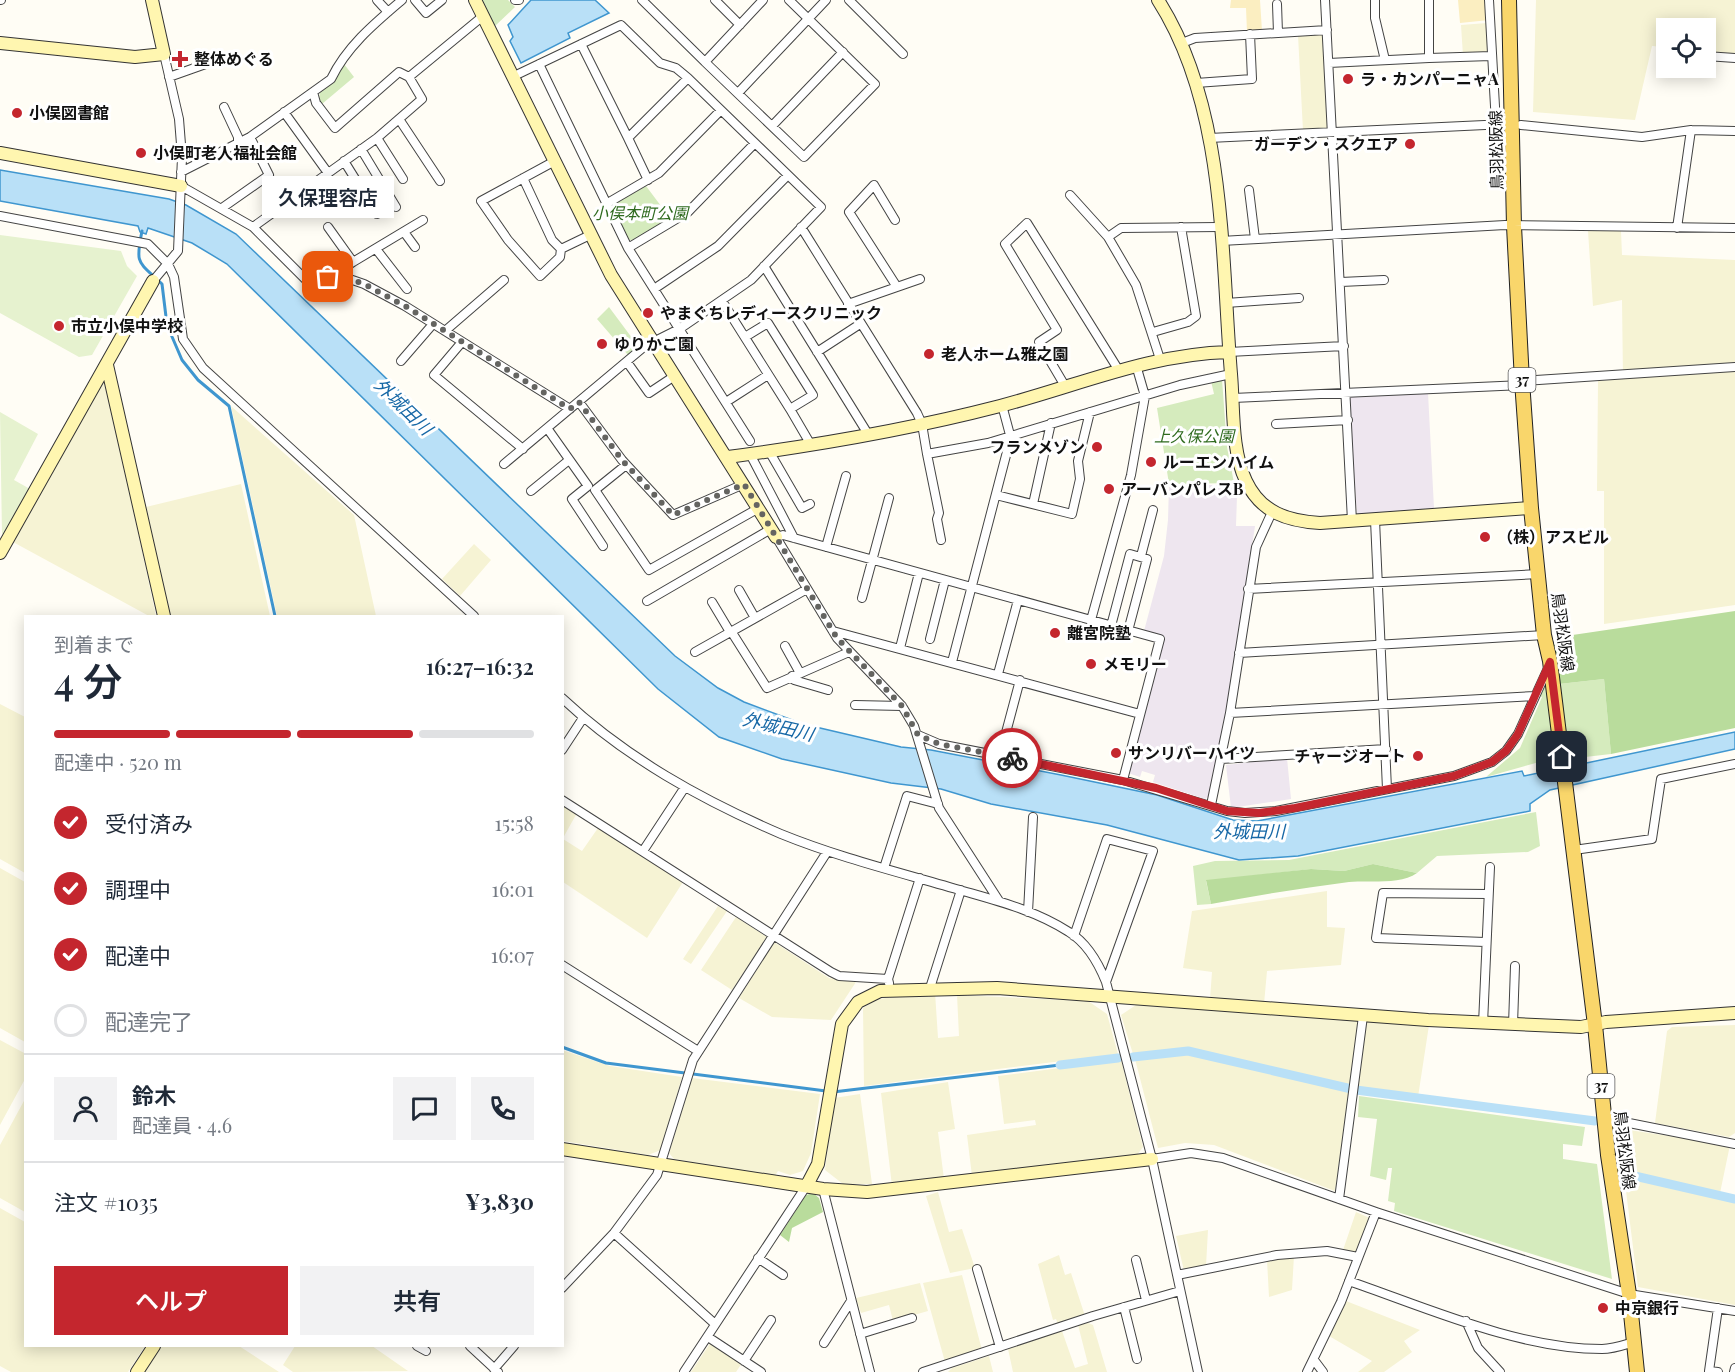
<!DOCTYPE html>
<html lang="ja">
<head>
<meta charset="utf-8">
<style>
  body { margin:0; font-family:"Playfair Display","Noto Sans JP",serif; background:#f2f2f3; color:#1f2937; height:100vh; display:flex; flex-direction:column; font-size:22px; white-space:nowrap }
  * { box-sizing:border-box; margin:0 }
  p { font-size:20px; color:#747a83 }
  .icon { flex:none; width:33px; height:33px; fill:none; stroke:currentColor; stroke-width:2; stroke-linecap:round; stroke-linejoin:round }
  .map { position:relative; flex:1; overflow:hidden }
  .details { position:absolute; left:24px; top:615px; width:540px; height:732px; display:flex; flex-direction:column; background:#fff; border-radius:0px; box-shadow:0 3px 15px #0003 }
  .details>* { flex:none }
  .tools { position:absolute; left:1656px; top:18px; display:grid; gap:12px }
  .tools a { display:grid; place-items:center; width:60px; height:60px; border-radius:0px; background:#fff; box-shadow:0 3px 15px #0003; font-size:30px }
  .pin { position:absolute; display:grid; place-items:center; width:51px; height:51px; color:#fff; margin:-26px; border-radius:12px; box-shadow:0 3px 9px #0006 }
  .courier { position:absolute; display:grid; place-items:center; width:60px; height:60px; margin:-30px; border:4px solid #c4262e; border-radius:50%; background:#fff; color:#222; box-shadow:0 2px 8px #0007 }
  .bubble { position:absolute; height:42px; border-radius:0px; background:#fff; box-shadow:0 3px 15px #0003; font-size:20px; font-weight:600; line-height:42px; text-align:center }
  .head em { font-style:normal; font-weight:600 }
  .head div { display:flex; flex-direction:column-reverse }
  .head { display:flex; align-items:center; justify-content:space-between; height:102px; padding:0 30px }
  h1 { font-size:39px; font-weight:600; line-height:45px }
  .bar { display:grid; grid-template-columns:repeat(4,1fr); gap:9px 6px; align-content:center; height:72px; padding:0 30px }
  .bar i { height:8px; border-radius:4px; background:#e0e1e3 }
  .bar .active { background:#c4262e }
  .bar p { grid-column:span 4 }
  .line { display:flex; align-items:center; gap:15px; padding:0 30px; border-top:2px solid #e0e1e3 }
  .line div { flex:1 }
  .round { display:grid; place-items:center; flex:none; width:63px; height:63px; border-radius:0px; background:#f2f2f3 }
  ol { padding:0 30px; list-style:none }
  li { display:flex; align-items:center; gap:18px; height:66px }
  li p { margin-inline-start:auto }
  li .icon { padding:6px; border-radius:50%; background:#c4262e; color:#fff; stroke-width:4 }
  li:last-child { color:#747a83 }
  li i { width:33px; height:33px; border:3px solid #e0e1e3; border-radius:50% }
  .cta { display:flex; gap:12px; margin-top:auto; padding:12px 30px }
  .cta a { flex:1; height:69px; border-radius:0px; background:#c4262e; color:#fff; font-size:24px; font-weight:600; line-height:69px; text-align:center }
  .cta a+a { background:#f2f2f3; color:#1f2937 }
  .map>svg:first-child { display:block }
  .industrial { fill:#eee6ef }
  .farmland { fill:#f6f3d4 }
  .green { fill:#d5ebbd }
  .forest { fill:#b9dc9c }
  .sand { fill:#fbeec1 }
  .pitch { fill:#e6f2cf }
  .water { fill:#b9e0f7; stroke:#3f96cf; stroke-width:1.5 }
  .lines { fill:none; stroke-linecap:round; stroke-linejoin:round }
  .stream { stroke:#3f96cf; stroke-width:3 }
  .canal { stroke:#b9e0f7; stroke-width:9 }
  .street-casing { stroke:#444; stroke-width:10 }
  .secondary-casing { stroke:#333; stroke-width:14 }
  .primary-casing { stroke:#222; stroke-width:16 }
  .street { stroke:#fff; stroke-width:8 }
  .secondary { stroke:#fff6b0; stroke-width:12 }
  .primary { stroke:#f9d66b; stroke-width:14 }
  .done { stroke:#646461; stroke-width:6; stroke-dasharray:0 10.8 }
  .route { stroke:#c4262e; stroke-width:8 }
  .poi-dot { fill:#c4262e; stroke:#fff; stroke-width:2 }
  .labels { text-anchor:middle; stroke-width:6; stroke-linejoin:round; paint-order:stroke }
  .shield { fill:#fff; stroke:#585858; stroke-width:1.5 }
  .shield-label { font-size:15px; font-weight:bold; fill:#111 }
  .poi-label { font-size:16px; font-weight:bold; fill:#111; stroke:#fff; text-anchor:start }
  .street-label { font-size:16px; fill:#111; stroke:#fff }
  .park-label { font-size:16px; font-style:italic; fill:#2f6b1f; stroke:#fff }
  .water-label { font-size:18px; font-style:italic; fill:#1768a6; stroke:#fff }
</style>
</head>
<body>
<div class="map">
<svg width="1735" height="1372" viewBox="0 0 1735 1372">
  <rect width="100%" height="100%" fill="#fffdf5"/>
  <path class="industrial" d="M1428 393 1434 508 1357 514 1348 397Z
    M1169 485H1233L1237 496 1236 526H1255L1224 728 1209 796 1205 799 1153 782 1155 775 1142 771 1140 777 1128 773 1165 637 1144 631 1164 556 1168 520Z
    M1287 758 1291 799 1231 808 1226 765Z"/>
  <path class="farmland" d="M1536 0H1735V54L1706 51V28H1666V47L1652 46 1635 120 1533 112Z
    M1487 23 1489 52 1463 56 1461 25Z
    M1325 32 1332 130 1303 131 1298 35Z
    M1588 231H1621L1622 255 1735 260V605L1604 624V491H1597L1598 381 1623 379 1622 300 1593 306Z
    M105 378 156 616H149L13 542Z
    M231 406 354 515 376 616H277Z
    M241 484 270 616H170L146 507Z
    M474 544 491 560 460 596 442 579Z
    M0 704 25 717V873L0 859Z
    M563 804 577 813 563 838Z
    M598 828 683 882 647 938 563 882V839L582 851Z
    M0 868 25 882V1042L0 1028Z
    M1327 891V927L1345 928 1341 965 1267 971 1264 1004 1210 999 1212 972 1183 968 1192 911Z
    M718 906 727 911 691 964 683 959Z
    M736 917 767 937 732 990 701 970Z
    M774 942 829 978 856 982 831 1020 772 1017 739 998Z
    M935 992 938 1038 959 1036 957 995 1088 1001 1107 1014 1118 1054 864 1086 863 1008 878 999Z
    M1136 1005 1358 1021 1350 1085 1189 1048 1133 1054 1121 1015Z
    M1366 1021 1429 1025 1418 1097 1356 1087Z
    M1735 1025V1133L1729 1137 1655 1123 1667 1031 1672 1027Z
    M0 1040 26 1054 25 1079 0 1125Z
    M562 1050 610 1066 682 1077 661 1150 648 1155 563 1141Z
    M1184 1054 1349 1090 1335 1191 1214 1145 1185 1143 1158 1148 1135 1059Z
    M1121 1060 1143 1147 1137 1155 972 1176 967 1135 1036 1125 1035 1120 1004 1124 998 1076Z
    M692 1078 820 1094 811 1153 803 1171 790 1175 778 1171 775 1176 674 1159 669 1153Z
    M948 1082 955 1129 938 1132 944 1179 892 1186 881 1093Z
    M860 1094 872 1184H843L825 1170 834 1098Z
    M25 1099V1212L0 1198V1145Z
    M1622 1129 1730 1145 1720 1193 1628 1172Z
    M1624 1175 1735 1200V1305L1638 1287Z
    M938 1192 949 1232 962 1229 975 1268 950 1273 926 1196Z
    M0 1208 25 1222 26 1346H145L128 1372H11L0 1366Z
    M1356 1212 1372 1219 1357 1255 1343 1250Z
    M1208 1230 1206 1266 1184 1271 1176 1236Z
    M1059 1255 1065 1275 1071 1273 1085 1316 1058 1324 1056 1319 1053 1320 1038 1264Z
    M1294 1256 1292 1290 1269 1297 1267 1260Z
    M962 1275 982 1350 945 1362 923 1283Z
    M920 1283 928 1311 893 1321 889 1305 861 1313 856 1298Z
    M1346 1301 1420 1330 1404 1341 1412 1352 1384 1372H1358L1372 1361 1329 1336Z
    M1088 1323 1093 1325 1107 1372H1013L1008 1349 1062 1331 1075 1368 1088 1364 1078 1325Z
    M711 1342 742 1363 736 1372H691Z
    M161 1346H239L279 1372H144Z
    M295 1346H372L408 1371 293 1372 283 1365Z
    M989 1356 993 1372H948L952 1368Z"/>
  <path class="green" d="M482 0H508L515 7 494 27Z
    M344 64 354 77 322 104 319 100 320 92 335 81Z
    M646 186 670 218 633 241 628 239 613 208 616 203Z
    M609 307 638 346 628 355 597 319Z
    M1222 379 1227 447 1234 483 1169 484 1157 408 1214 394 1211 381Z
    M1546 678 1557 757 1486 777 1520 748 1542 697 1538 695Z
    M1604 679 1611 754 1568 759 1559 684Z
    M1536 812 1540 846 1528 852 1437 856 1417 873 1373 864 1344 871 1311 869 1206 881 1211 904 1197 905 1193 866 1215 861 1289 860Z
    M1359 1096 1585 1127 1582 1146 1563 1144V1159L1597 1164 1612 1279 1394 1211 1395 1203 1388 1201 1392 1168H1388L1386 1180 1370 1176 1377 1119 1358 1117Z"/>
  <path class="forest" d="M1735 611V728L1611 754 1604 679 1559 684 1553 646 1559 637Z
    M1373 864 1417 873C1400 885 1371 880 1349 882 1303 888 1257 895 1211 904L1206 880 1311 869 1344 871Z
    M813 1193 819 1198 823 1212 792 1228 789 1242 780 1235 806 1195Z"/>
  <path class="sand" d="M1231 0H1260L1262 31 1247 32 1246 8H1230Z
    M1458 0H1488L1489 20 1460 23Z"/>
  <path class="pitch" d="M0 235 121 251 127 266 137 276 92 355 79 357 0 313Z
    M0 412 38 434 14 480 30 489 6 533 2 534Z"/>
  <path class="water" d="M531 0H595L609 13 568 33 570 38 521 63 510 41 513 37 508 25Z
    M0 170 169 199 186 205 236 234 675 656 718 688 744 702 803 724 901 747 931 750 1061 775 1157 795 1233 820 1257 821 1522 771 1524 776 1735 732V749L1550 790 1530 804V811L1298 856 1239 860 1107 825 991 804 941 789 891 783 782 759 719 737 658 689 227 264 192 243 148 228 146 234 140 232 138 226 0 201Z"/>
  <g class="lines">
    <path class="stream" d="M142 231C135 265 138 261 162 284L167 325 182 360 198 380 229 406 275 616
      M562 1047 606 1063 826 1091
      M833 1092 1060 1065"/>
    <path class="canal" d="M1133 1057 1188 1051 1356 1090 1595 1121
      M1060 1065 1118 1058
      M1618 1126 1621 1127 1626 1174 1735 1199"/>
    <defs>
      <path id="street" d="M0 0H1
        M377 0 388 12
        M415 0 426 13 442 0
        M515 0H519
        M642 0 705 62 763 0
        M715 0 740 25
        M849 0 903 54
        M1325 0 1352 521
        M1375 0V18L1385 60
        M1429 0V58L1491 56
        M1489 0 1496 124
        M1277 4 1278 33
        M1182 43 1195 38 1327 30
        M581 44 628 138 688 78
        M1706 56 1735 58
        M705 62 804 157 875 84 789 0
        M1329 63 1429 58
        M539 64 628 248 750 441
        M169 77 217 60
        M1196 83 1252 79 1250 34
        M313 92 316 103 335 128 399 72 409 77
        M738 93 826 0
        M224 107 238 137V144
        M284 112 328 173
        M399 119 440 181
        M1521 125 1642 137 1691 130 1735 131
        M772 126 843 52
        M377 138 403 179
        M628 138 648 180
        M1209 138 1506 124
        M361 149 396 207
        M344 161 377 214
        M553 162 481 201 508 240 540 276 560 257 561 249 590 235
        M181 172 250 137 331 79C347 46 375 23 402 0
        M523 178 552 240 561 249
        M181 186 253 227 312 286 335 274 364 284 405 306 570 409
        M1249 190 1255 239
        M1070 195 1108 237 1136 285 1160 359
        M606 204 659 173 721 110
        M222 208 269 175 250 137
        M0 216 148 244 168 264 174 277 183 339 203 368 474 616
        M253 227 377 138 422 99 409 77 483 16
        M328 227 353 262 335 274
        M801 227 917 413 922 424 927 454 988 443 1180 385 1231 374
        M1677 228 1691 130
        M404 232 415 247
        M1108 237 1121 228 1219 227
        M1221 241 1505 225 1735 228
        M628 248 688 212 755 143
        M376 249 407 289
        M353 262 423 220
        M764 266 868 434
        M153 281 178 251 182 157 179 119 164 54
        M1341 282 1384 280
        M897 287 920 279
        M654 289 718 246 788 175
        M722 301 790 409 813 395 768 323 745 337
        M1226 303 1299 298
        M848 304 897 287 849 212 874 185 895 220
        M445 331 504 280
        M1153 332 1188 322 1196 316 1181 227
        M462 342 434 375 523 449
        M817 352 860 324
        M1229 352 1344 346
        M401 361 433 324
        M627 362 649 393 670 379
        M1522 381 1735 367
        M1065 386 1039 342 1057 330 1005 244 1027 223 1118 369
        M1233 398 1523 385
        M579 402 622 460 673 515 744 484
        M726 402 768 375
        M790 409 811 445
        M1276 424 1348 420
        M547 428 588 486 572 499 603 546
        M769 451 802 508 810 504
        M750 454 794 538
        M927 454 939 513 937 519 941 540
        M504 464 645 346 681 328 751 280 821 207 688 78 676 68 660 63 621 25 512 77
        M626 465 595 490 649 570 759 508
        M531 491 569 460
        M996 495 1072 514 1080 479 1078 461 1090 412
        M1033 504 1051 423
        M1375 520 1387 789
        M826 547 846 476
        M1141 556 1153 510
        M1248 589 1539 574
        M739 590 755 618
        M862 598 889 498
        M647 601 771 529
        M712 602 730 632
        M1091 620 1131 475 1145 396 1136 365
        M1111 626 1130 554 1147 559 1128 631
        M731 631 767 688 849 652
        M833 631 1140 714
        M930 639 945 580
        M785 646 800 673
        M900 648 919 573
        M695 652 807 589
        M1239 653 1544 635
        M952 662 1009 444 1010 435 1002 405
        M998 674 1018 600
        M792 676 794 680 828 690
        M562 698C626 758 702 800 781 834 840 858 902 873 963 891 998 901 1037 911 1069 932 1087 943 1098 962 1106 982L1152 1159 1198 1372
        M855 705 902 706
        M1230 713 1535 696
        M918 735 939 744 1123 780 1227 811 1245 813 1276 811 1454 776 1492 762 1506 751 1518 734 1549 666
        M562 750 583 718
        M1000 755 1020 680
        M1221 759 1386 749
        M562 800 831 972 839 976 888 979
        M1211 805 1230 713 1256 547 1272 512
        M1574 850 1652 839 1661 779 1735 764
        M643 851 685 787
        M884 868 907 796 938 804
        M999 901 939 808 914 726 902 706 837 638 776 537 783 535 1160 639 1123 780
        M1028 912 1033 817
        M1074 936 1107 839 1153 851 1106 982
        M1485 942 1376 938 1383 893 1488 894
        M562 965 698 1051
        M889 983 888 979 920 878
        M930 988 961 890
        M1483 1024 1490 867
        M1513 1025 1515 966
        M1604 1118 1735 1144
        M1152 1159 1191 1153 1223 1158 1376 1212 1629 1294 1735 1311
        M823 1189 870 1372
        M1339 1199 1363 1016
        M614 1233 715 1324
        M758 1258 783 1275
        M1136 1260 1146 1300
        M977 1269 1000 1347
        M1177 1275 1277 1255 1327 1251 1358 1257
        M1349 1281C1427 1308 1519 1349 1602 1349 1613 1349 1624 1345 1634 1342
        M562 1288 614 1233 657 1175 693 1060 827 852
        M1124 1307 1137 1359
        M1718 1308 1709 1371 1718 1372
        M1466 1321 1478 1348 1500 1372
        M860 1334 912 1318
        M708 1337 761 1372
        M824 1343 851 1301
        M417 1346 426 1351
        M470 1346 498 1372
        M1314 1360 1323 1372
        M744 1361 771 1320
        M494 1369 514 1346
        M684 1372 807 1185
        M923 1372 1093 1316 1180 1291
        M1307 1372 1341 1302 1376 1212
        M1734 1372 1735 1368"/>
      <path id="secondary" d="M475 0 611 275 776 537
        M1158 0C1226 106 1221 252 1231 374 1234 408 1231 450 1246 481 1261 513 1288 521 1320 523L1531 508
        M0 43 135 57 164 54 152 0
        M0 153 181 186
        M107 365 164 616
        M728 457C819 445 911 429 1000 406 1077 386 1149 354 1229 352
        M0 553 153 281
        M562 1149 823 1189 867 1192 1152 1159
        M807 1185 818 1164 842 1024 858 1002 880 991 997 988 1428 1020 1581 1027 1606 1022 1735 1013
        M137 1372 154 1346"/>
      <path id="primary" d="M1509 0 1514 226 1522 381 1531 508 1544 635 1550 661 1595 1025 1608 1155 1629 1294 1637 1372"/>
    </defs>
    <use href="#street" class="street-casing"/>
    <use href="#secondary" class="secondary-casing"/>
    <use href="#primary" class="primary-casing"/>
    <use href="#street" class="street"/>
    <use href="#secondary" class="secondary"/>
    <use href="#primary" class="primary"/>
  </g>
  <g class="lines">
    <path class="done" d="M328 277 335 274 364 284 405 306 570 409 579 402 622 460 673 515 744 484 837 638 902 706 918 735 939 744 1012 758"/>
    <path class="route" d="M1012 758 1156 788 1227 811 1259 813 1295 808 1454 776 1492 762 1506 751 1518 734 1550 662 1562 757"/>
  </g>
  <g class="poi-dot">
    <path d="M177 50h6v6h6v6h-6v6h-6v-6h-6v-6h6z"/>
    <circle cx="1348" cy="79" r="6"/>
    <circle cx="17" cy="113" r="6"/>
    <circle cx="1410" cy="144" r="6"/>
    <circle cx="141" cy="153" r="6"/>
    <circle cx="648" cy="313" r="6"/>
    <circle cx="59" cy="326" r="6"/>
    <circle cx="602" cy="344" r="6"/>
    <circle cx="929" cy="354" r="6"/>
    <circle cx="1097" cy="447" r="6"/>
    <circle cx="1151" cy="462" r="6"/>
    <circle cx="1109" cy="489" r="6"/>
    <circle cx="1485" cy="537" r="6"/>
    <circle cx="1055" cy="633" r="6"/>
    <circle cx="1091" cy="664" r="6"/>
    <circle cx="1116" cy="753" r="6"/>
    <circle cx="1418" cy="756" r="6"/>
    <circle cx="1603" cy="1308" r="6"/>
  </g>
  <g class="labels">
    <g class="shield">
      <rect x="1508.5" y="368" width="27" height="24" rx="4.5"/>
      <rect x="1587.5" y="1074" width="27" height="24" rx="4.5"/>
    </g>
    <g class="shield-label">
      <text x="1522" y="385">37</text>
      <text x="1601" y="1091">37</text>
    </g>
    <g class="poi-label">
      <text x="194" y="65">整体めぐる</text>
      <text x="1360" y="85">ラ・カンパーニャA</text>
      <text x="29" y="119">小俣図書館</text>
      <text x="1398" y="150" text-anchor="end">ガーデン・スクエア</text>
      <text x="153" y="159">小俣町老人福祉会館</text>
      <text x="660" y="319">やまぐちレディースクリニック</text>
      <text x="71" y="332">市立小俣中学校</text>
      <text x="614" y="350">ゆりかご園</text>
      <text x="941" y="360">老人ホーム雅之園</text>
      <text x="1085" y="453" text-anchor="end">フランメゾン</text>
      <text x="1163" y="468">ルーエンハイム</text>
      <text x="1121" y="495">アーバンパレスB</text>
      <text x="1497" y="543">（株）アスビル</text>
      <text x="1067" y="639">離宮院塾</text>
      <text x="1103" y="670">メモリー</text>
      <text x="1128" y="759">サンリバーハイツ</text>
      <text x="1406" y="762" text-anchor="end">チャージオート</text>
      <text x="1615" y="1314">中京銀行</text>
    </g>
    <g class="street-label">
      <text transform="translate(1496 150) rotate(-91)" y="6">鳥羽松阪線</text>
      <text transform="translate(1563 632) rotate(82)" y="6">鳥羽松阪線</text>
      <text transform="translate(1625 1150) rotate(83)" y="6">鳥羽松阪線</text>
    </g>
    <g class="park-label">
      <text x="640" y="219">小俣本町公園</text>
      <text x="1194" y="442">上久保公園</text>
    </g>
    <g class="water-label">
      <text transform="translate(403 407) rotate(44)" y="6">外城田川</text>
      <text transform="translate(778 727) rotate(13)" y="6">外城田川</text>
      <text x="1249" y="838">外城田川</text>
    </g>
  </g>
</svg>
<div class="tools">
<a><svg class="icon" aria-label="locate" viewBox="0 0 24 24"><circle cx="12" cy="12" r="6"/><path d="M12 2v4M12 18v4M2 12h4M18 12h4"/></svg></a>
</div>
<div class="pin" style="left:328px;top:277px;background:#ea580c"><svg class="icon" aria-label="bag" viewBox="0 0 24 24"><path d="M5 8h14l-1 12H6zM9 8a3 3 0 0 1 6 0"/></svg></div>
<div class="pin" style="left:1562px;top:757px;background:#1f2937"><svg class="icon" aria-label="home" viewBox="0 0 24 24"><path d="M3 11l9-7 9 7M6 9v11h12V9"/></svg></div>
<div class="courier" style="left:1012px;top:758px"><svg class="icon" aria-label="bike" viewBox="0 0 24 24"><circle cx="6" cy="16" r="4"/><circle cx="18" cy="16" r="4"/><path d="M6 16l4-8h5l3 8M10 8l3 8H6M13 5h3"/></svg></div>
<div class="bubble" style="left:262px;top:176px;width:132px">久保理容店</div>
<section class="details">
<div class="head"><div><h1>4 分</h1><p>到着まで</p></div><em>16:27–16:32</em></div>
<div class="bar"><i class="active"></i><i class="active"></i><i class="active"></i><i></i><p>配達中 · 520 m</p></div>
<ol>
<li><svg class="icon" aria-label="check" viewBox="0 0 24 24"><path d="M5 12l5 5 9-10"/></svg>受付済み<p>15:58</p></li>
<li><svg class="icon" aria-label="check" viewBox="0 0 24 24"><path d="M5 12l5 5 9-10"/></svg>調理中<p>16:01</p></li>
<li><svg class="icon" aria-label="check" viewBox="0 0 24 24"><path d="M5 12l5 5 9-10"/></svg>配達中<p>16:07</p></li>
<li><i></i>配達完了</li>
</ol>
<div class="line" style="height:108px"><a class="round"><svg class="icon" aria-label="person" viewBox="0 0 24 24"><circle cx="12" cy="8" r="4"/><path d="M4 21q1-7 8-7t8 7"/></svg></a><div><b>鈴木</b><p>配達員 · 4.6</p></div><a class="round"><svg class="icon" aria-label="chat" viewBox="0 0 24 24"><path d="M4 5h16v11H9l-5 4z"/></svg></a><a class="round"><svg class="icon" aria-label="phone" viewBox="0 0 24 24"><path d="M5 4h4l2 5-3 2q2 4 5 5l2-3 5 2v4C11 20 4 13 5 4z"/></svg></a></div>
<div class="line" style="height:78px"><div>注文 #1035</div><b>¥3,830</b></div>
<div class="cta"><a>ヘルプ</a><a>共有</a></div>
</section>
</div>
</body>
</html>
